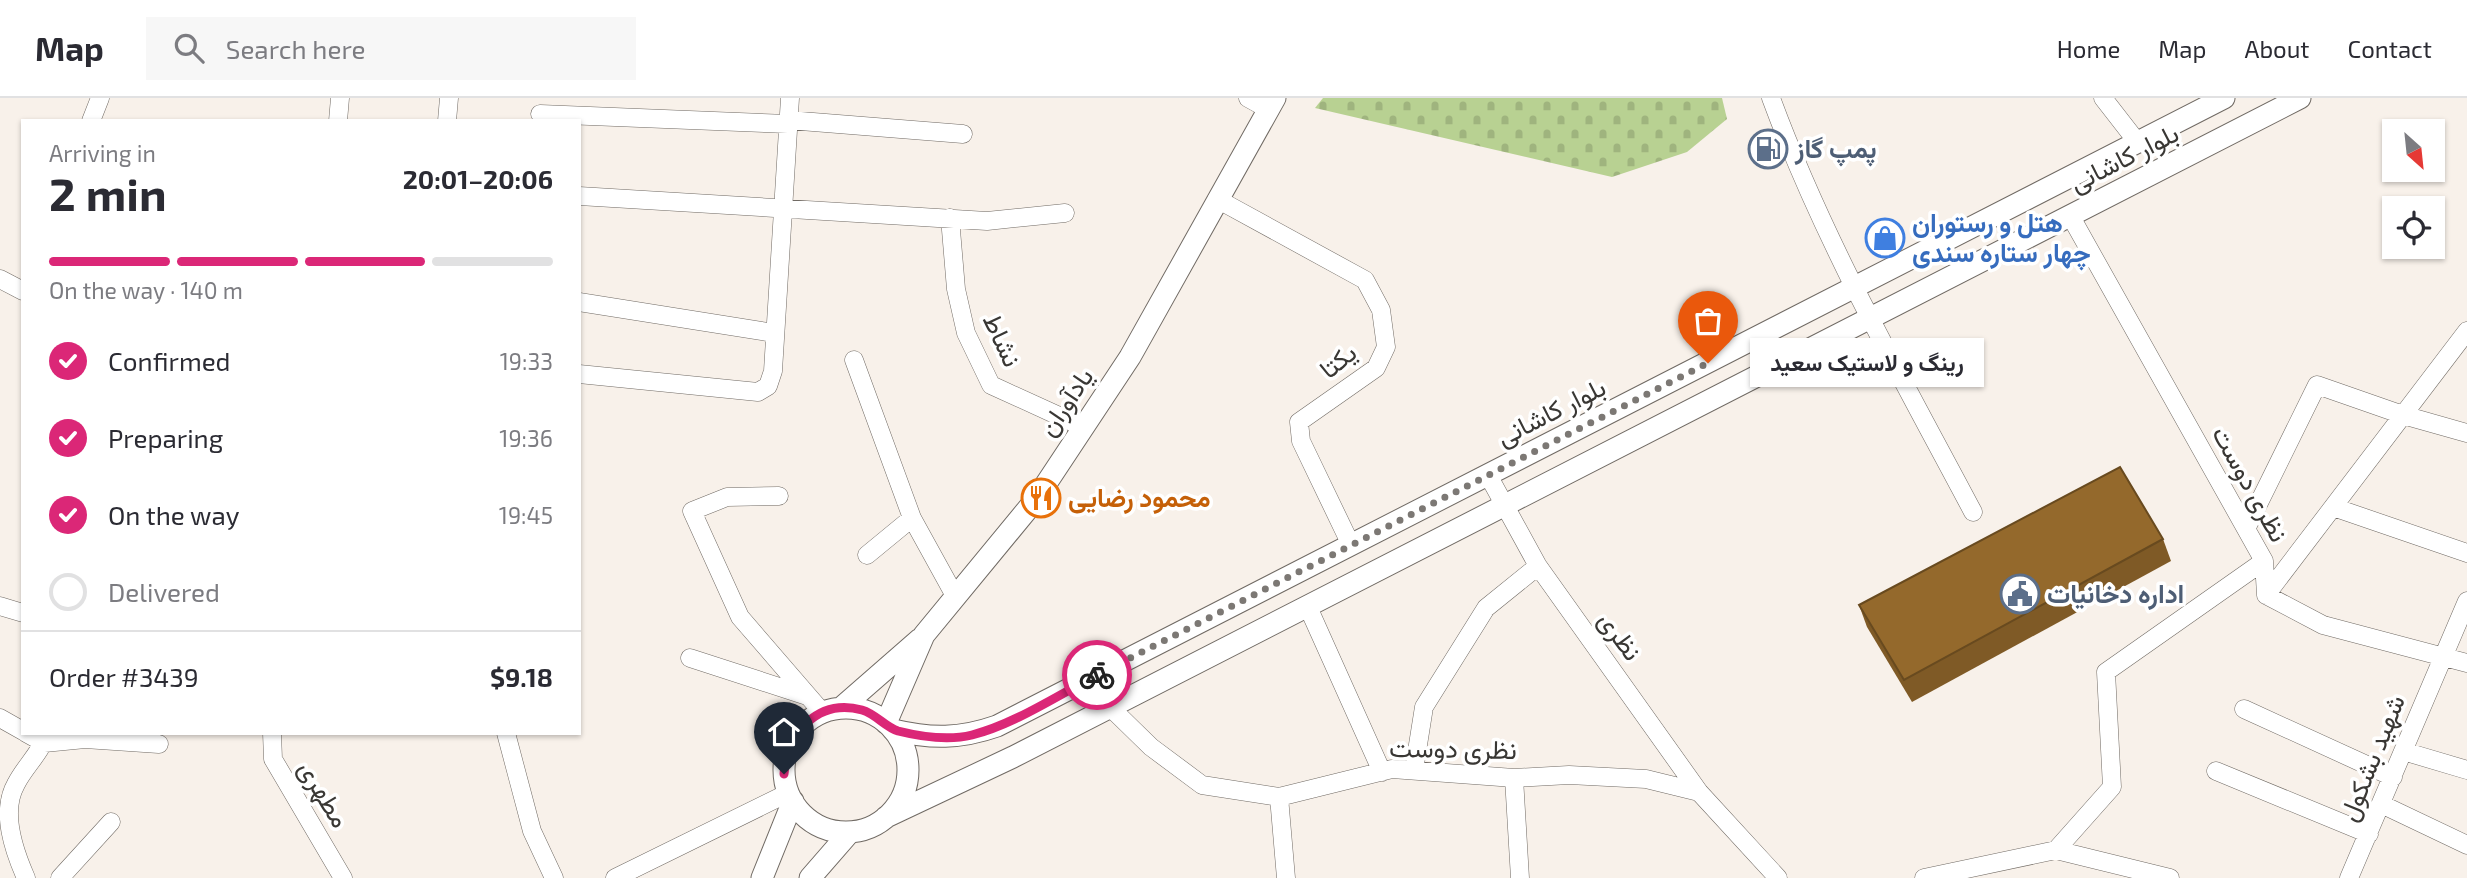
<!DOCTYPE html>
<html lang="en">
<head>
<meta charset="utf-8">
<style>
  body { margin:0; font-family:"Exo 2",Vazirmatn,sans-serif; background:#f7f7f7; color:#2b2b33; height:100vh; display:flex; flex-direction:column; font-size:26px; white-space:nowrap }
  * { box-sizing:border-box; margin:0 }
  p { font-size:23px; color:#7c7c81 }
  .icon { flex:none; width:38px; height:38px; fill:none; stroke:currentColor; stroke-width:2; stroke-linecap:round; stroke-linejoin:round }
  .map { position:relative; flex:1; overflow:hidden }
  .drawer { position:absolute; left:21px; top:21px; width:560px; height:616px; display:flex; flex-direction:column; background:#fff; border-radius:0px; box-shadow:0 2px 5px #0004 }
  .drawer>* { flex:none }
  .needle { width:46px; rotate:153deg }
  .controls { position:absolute; left:2382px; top:21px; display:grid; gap:14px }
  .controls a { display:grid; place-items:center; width:63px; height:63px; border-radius:0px; background:#fff; box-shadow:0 2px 5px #0004; font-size:35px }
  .pin { position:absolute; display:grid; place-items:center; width:60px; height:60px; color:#fff; margin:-72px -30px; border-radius:50% 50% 50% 0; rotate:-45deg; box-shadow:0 0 7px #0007 }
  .pin .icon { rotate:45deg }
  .courier { position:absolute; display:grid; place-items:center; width:70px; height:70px; margin:-35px; border:5px solid #db2777; border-radius:50%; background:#fff; color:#222; box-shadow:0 2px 9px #0007 }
  .bubble { position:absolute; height:49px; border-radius:0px; background:#fff; box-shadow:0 2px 5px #0004; font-size:23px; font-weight:700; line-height:49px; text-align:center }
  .head em { font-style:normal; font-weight:700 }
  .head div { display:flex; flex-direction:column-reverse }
  .head { display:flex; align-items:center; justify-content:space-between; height:119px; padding:0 28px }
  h1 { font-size:46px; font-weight:700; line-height:52px }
  .bar { display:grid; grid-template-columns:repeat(4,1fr); gap:10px 7px; align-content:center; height:84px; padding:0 28px }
  .bar i { height:9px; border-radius:5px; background:#e1e1e2 }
  .bar .current { background:#db2777 }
  .bar p { grid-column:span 4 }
  .line { display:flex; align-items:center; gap:18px; padding:0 28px; border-top:2px solid #e1e1e2 }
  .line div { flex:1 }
  ol { padding:0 28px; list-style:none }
  li { display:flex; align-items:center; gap:21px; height:77px }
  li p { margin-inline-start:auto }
  li .icon { padding:7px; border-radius:50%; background:#db2777; color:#fff; stroke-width:4 }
  li:last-child { color:#7c7c81 }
  li i { width:38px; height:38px; border:4px solid #e1e1e2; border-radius:50% }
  header { display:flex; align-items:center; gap:42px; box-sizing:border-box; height:98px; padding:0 35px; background:#fff; border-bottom:2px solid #e1e1e2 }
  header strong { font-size:33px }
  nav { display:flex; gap:38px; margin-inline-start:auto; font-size:24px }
  .search { width:490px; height:63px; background:#f7f7f7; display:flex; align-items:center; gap:18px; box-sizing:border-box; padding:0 24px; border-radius:0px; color:#7c7c81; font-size:26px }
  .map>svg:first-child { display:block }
  .cemetery { fill:url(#cemetery-stones) }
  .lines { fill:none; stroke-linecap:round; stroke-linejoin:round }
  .minor-casing { stroke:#706a64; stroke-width:19 }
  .major-casing { stroke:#706a64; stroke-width:23 }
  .minor { stroke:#fff; stroke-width:18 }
  .major { stroke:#fff; stroke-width:21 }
  .wall { fill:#7f5a26 }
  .building { fill:#94692c; stroke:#684a1f; stroke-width:2 }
  .done { stroke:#7c7874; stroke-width:7; stroke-dasharray:0 12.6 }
  .route { stroke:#db2777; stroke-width:9 }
  .labels { text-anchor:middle; stroke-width:7; stroke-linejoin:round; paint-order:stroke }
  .service-label { font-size:26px; font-weight:bold; fill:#4e5e75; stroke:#fff; text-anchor:start }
  .street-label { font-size:26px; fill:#393734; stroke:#fff }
  .shop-label { font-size:26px; font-weight:bold; fill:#366cbe; stroke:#fff; text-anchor:start }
  .food-label { font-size:26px; font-weight:bold; fill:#c56008; stroke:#fff; text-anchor:start }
</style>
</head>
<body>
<header>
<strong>Map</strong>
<div class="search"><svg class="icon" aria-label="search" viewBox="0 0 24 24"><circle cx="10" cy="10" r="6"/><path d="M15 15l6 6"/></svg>Search here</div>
<nav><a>Home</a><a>Map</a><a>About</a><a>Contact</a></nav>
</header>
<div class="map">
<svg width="2467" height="780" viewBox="0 0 2467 780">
  <defs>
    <pattern id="cemetery-stones" width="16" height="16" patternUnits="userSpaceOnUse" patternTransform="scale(1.75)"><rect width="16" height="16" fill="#b8d192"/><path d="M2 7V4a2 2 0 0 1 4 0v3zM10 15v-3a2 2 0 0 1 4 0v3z" fill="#9fb47e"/></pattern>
  </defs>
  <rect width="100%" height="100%" fill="#f8f1ea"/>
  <path class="cemetery" d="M1323 0H1722L1727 21 1687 54 1612 79 1315 10Z"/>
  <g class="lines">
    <defs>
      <path id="minor" d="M1248 0 1268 11
        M1771 0C1824 144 1901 278 1973 414
        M2103 0 2138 45
        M540 16 788 26
        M788 22 963 36
        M91 23 100 0
        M338 23 340 0
        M447 23 449 0
        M579 98 987 123 1065 115
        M1217 101 1365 182 1381 212 1386 249 1376 270 1299 324 1301 343 1351 447
        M2071 119 2264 463 2266 497 2323 527 2467 565
        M950 120 956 191 966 235 991 287 1083 329
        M0 181 23 193
        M579 204 774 235
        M854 262 912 420 955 498
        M579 276 758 294 768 288 773 273 790 0
        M1488 377 1538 468 1699 694 1778 780
        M779 398 727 399 692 413 740 519 822 614
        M2333 409 2467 455
        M2246 431 2317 287 2403 317 2467 335
        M867 457 912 420
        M2266 497 2467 233
        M0 508 23 515
        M1308 509 1382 674
        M690 560 807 598
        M1111 610 1151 649 1202 687 1279 699 1392 671 1514 680 1569 677 1646 681 1699 694
        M2244 611 2393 679
        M0 620 23 633
        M26 635 44 645 85 641 159 646
        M272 635 273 661 343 780
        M506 635 532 733 554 780
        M2403 653 2467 672
        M1414 672 1424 609 1486 510 1538 468
        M2216 673 2369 736
        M1514 680 1520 780
        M1279 699 1286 780
        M2381 706 2467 747
        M2056 752 2112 689 2106 574 2264 463
        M26 780C14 753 0 714 16 686 25 668 41 655 47 635
        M60 780 111 724
        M615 780 788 695
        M1924 780 2056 752 2170 780
        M2349 780 2467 503"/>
      <path id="major" d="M841 610 920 541
        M784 672a62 62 0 1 1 124 0a62 62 0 1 1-124 0Z
        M886 625 924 537 1036 401 1130 259 1275 0
        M893 632C931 641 960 641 997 628L2224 0
        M886 719 1013 659 2300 0
        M762 780 793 703
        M810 780 850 734"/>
    </defs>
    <use href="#minor" class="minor-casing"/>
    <use href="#major" class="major-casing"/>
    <use href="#minor" class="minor"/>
    <use href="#major" class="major"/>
  </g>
  <path class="wall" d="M2163 441 2171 463 1912 604 1867 529 1859 507Z"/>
  <path class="building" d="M2120 369 2163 441 1904 582 1859 507Z"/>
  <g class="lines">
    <path class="done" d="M1097 577 1708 265"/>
    <path class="route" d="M784 676C787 636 817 600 862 612 876 616 885 629 898 633 922 639 948 643 972 637 1015 626 1058 597 1097 577"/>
  </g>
  <defs>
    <symbol id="fuel-ring" viewBox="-11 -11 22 22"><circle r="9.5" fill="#fff" stroke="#5c6f8a" stroke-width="1.5"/><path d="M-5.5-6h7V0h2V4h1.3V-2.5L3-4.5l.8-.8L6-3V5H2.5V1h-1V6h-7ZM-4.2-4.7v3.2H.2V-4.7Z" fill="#5c6f8a"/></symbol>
    <symbol id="shop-ring" viewBox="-11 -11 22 22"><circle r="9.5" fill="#fff" stroke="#3f7fe0" stroke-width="1.5"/><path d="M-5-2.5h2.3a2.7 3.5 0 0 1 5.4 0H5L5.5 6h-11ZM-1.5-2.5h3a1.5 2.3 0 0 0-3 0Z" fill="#3f7fe0"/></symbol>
    <symbol id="restaurant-ring" viewBox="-11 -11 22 22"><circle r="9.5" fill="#fff" stroke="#e8710a" stroke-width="1.5"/><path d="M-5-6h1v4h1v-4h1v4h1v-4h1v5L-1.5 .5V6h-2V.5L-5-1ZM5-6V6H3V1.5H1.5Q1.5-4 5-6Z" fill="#e8710a"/></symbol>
    <symbol id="civic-ring" viewBox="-11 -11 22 22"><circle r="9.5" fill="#fff" stroke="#5c6f8a" stroke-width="1.5"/><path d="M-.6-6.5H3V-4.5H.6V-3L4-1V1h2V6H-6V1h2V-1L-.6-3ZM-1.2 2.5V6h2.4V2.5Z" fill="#5c6f8a"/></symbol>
  </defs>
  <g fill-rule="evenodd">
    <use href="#fuel-ring" x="1746" y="29" width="44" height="44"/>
    <use href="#shop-ring" x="1863" y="118" width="44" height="44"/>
    <use href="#restaurant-ring" x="1019" y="378" width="44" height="44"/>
    <use href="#civic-ring" x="1998" y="474" width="44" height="44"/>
  </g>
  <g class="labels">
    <g class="service-label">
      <text x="1795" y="60">پمپ گاز</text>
      <text x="2047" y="505">اداره دخانیات</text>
    </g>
    <g class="street-label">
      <text transform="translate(2124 60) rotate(-27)" y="9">بلوار کاشانی</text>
      <text transform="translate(1002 242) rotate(65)" y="9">نشاط</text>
      <text transform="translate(1338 263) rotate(-39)" y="9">یکتا</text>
      <text transform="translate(1066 304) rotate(-56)" y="9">یادآوران</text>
      <text transform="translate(1551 314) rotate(-27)" y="9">بلوار کاشانی</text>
      <text transform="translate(2250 386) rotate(61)" y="9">نظری دوست</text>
      <text transform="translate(1620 538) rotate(54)" y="9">نظری</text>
      <text transform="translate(1453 651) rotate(1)" y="9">نظری دوست</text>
      <text transform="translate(2372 660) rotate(-68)" y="9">شهید بشکول</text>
      <text transform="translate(324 696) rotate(59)" y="9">مطهری</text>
    </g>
    <g class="shop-label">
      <text x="1912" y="134">هتل و رستوران<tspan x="1912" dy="30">چهار ستاره سندی</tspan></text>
    </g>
    <g class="food-label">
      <text x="1068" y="409">محمود رضایی</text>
    </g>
  </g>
</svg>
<div class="controls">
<a><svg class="needle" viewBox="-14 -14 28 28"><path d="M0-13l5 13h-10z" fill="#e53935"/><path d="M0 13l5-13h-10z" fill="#7c7c81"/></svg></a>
<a><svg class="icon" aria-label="locate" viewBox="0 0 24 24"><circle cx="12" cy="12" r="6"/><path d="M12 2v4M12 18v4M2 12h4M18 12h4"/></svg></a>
</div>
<div class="pin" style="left:1708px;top:265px;background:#ea580c"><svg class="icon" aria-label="bag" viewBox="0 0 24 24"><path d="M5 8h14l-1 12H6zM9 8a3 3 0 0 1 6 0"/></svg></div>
<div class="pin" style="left:784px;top:676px;background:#1f2937"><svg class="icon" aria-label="home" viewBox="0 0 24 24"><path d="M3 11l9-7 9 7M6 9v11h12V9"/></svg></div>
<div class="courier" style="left:1097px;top:577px"><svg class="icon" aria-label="bike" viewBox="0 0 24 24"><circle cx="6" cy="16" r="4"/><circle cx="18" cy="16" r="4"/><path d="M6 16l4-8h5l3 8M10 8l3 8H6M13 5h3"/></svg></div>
<div class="bubble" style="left:1750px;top:240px;width:234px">رینگ و لاستیک سعید</div>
<section class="drawer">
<div class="head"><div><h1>2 min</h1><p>Arriving in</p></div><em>20:01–20:06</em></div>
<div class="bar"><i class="current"></i><i class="current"></i><i class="current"></i><i></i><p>On the way · 140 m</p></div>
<ol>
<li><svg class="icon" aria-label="check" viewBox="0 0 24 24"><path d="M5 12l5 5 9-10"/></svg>Confirmed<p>19:33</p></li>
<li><svg class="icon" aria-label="check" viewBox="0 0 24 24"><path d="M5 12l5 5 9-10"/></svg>Preparing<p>19:36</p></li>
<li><svg class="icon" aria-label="check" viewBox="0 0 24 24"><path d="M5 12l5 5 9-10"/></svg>On the way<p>19:45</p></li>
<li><i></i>Delivered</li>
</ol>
<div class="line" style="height:91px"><div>Order #3439</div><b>$9.18</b></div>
</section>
</div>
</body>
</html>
